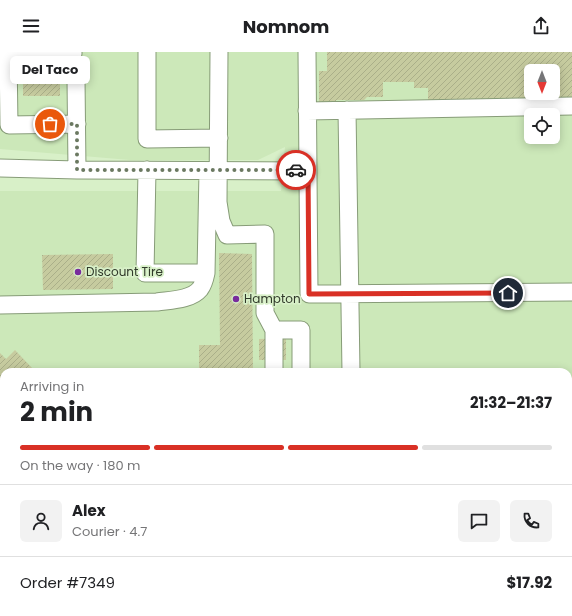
<!DOCTYPE html>
<html lang="en">
<head>
<meta charset="utf-8">
<style>
  body { margin:0; font-family:Poppins,sans-serif; background:#f2f2f2; color:#202124; height:100vh; display:flex; flex-direction:column; font-size:15px; white-space:nowrap }
  * { box-sizing:border-box; margin:0 }
  p { font-size:13px; color:#757577 }
  .icon { flex:none; width:22px; height:22px; fill:none; stroke:currentColor; stroke-width:2; stroke-linecap:round; stroke-linejoin:round }
  .map { position:relative; flex:1; overflow:hidden }
  .sheet { position:absolute; left:0px; top:316px; width:572px; height:248px; display:flex; flex-direction:column; background:#fff; border-radius:12px 12px 0 0; box-shadow:0 2px 10px #0003 }
  .sheet>* { flex:none }
  .needle { width:26px; rotate:180deg }
  .buttons { position:absolute; left:524px; top:12px; display:grid; gap:8px }
  .buttons a { display:grid; place-items:center; width:36px; height:36px; border-radius:6px; background:#fff; box-shadow:0 2px 10px #0003; font-size:20px }
  .pin { position:absolute; display:grid; place-items:center; width:34px; height:34px; color:#fff; margin:-17px; border:2px solid #fff; border-radius:50%; box-shadow:0 1px 4px #0007 }
  .courier { position:absolute; display:grid; place-items:center; width:40px; height:40px; margin:-20px; border:3px solid #d93025; border-radius:50%; background:#fff; color:#222; box-shadow:0 1px 5px #0007 }
  .bubble { position:absolute; height:28px; border-radius:6px; background:#fff; box-shadow:0 2px 10px #0003; font-size:13px; font-weight:700; line-height:28px; text-align:center }
  .head em { font-style:normal; font-weight:700 }
  .head div { display:flex; flex-direction:column-reverse }
  .head { display:flex; align-items:center; justify-content:space-between; height:68px; padding:0 20px }
  h1 { font-size:26px; font-weight:700; line-height:30px }
  .bar { display:grid; grid-template-columns:repeat(4,1fr); gap:6px 4px; align-content:center; height:48px; padding:0 20px }
  .bar i { height:5px; border-radius:3px; background:#e0e0e0 }
  .bar .current { background:#d93025 }
  .bar p { grid-column:span 4 }
  .line { display:flex; align-items:center; gap:10px; padding:0 20px; border-top:1px solid #e0e0e0 }
  .line div { flex:1 }
  .round { display:grid; place-items:center; flex:none; width:42px; height:42px; border-radius:6px; background:#f2f2f2 }
  header { display:flex; justify-content:space-between; align-items:center; height:52px; padding:0 20px; background:#fff; font-size:18px; font-weight:700 }
  .map>svg:first-child { display:block }
  .built { fill:#cce8b9; fill-rule:evenodd }
  .park { fill:#b1d498 }
  .building { fill:url(#building-hatch); fill-rule:evenodd }
  .lines { fill:none; stroke-linecap:round; stroke-linejoin:round }
  .minor-casing { stroke:#879c78; stroke-width:19 }
  .highway-casing { stroke:#879c78; stroke-width:24 }
  .minor { stroke:#fff; stroke-width:17 }
  .highway { stroke:#fff; stroke-width:22 }
  .done { stroke:#6b7961; stroke-width:4; stroke-dasharray:0 7.2 }
  .route { stroke:#d93025; stroke-width:5 }
  .poi-dot { fill:#792c9d; stroke:#d8f0c8; stroke-width:1.5 }
  .labels { text-anchor:middle; stroke-width:3.5; stroke-linejoin:round; paint-order:stroke }
  .poi-label { font-size:12px; fill:#30392a; stroke:#d8f0c8; text-anchor:start }
</style>
</head>
<body>
<header><svg class="icon" aria-label="menu" viewBox="0 0 24 24"><path d="M4 6h16M4 12h16M4 18h16"/></svg>Nomnom<svg class="icon" aria-label="share" viewBox="0 0 24 24"><path d="M12 15V3M7 8l5-5 5 5M5 13v7h14v-7"/></svg></header>
<div class="map">
<svg width="572" height="564" viewBox="0 0 572 564">
  <defs>
    <pattern id="building-hatch" width="6" height="6" patternUnits="userSpaceOnUse"><rect width="6" height="6" fill="#c6cb9f"/><path d="M-1 1l2-2M0 6l6-6M5 7l2-2" fill="none" stroke="#aaaf89"/></pattern>
  </defs>
  <rect width="100%" height="100%" fill="#d8f0c8"/>
  <path class="built" d="M0 0H572V444H568V320H4V344H0V139H281L285 95 258 108H130L0 97ZM531 19H553V41H531ZM531 63H553V85H531Z
    M0 398H4V528L0 527Z
    M568 489H572V564H543V560H568Z
    M169 560H426L425 564H189Z"/>
  <path class="park" d="M426 560H543V564H425Z"/>
  <path class="building" d="M327 0H572V47L428 48V36H414V30H383V45H367L364 48H336V51H319V19H327ZM531 19H553V41H531Z
    M60 22V44H23V23Z
    M219 201 252 202 253 320H199V293H220Z
    M113 202V237L43 238 42 203Z
    M286 286V308H259V287Z
    M15 298 33 317 31 320H4V330L0 333V301L6 307Z
    M364 560H399L398 564H363Z"/>
  <g class="lines">
    <defs>
      <path id="minor" d="M8 0 9 73 77 72
        M147 0V87L219 86
        M219 0 218 150 221 169 227 183 265 182V261L274 278H301V320
        M307 0 309 242 572 240
        M8 3 73 2V0
        M8 19H66L73 22 76 27 77 118
        M347 58 351 320
        M307 59 572 54
        M0 116 77 118 308 119
        M147 118 145 221H206
        M0 253 157 250C170 248 191 248 200 237 203 233 205 226 206 221L208 119
        M274 278V320
        M0 371H4
        M568 426H572
        M568 467H572"/>
      <path id="highway" d="M0 553 4 554
        M40 560 59 564"/>
    </defs>
    <use href="#minor" class="minor-casing"/>
    <use href="#highway" class="highway-casing"/>
    <use href="#minor" class="minor"/>
    <use href="#highway" class="highway"/>
  </g>
  <g class="lines">
    <path class="done" d="M50 72H77V118H296"/>
    <path class="route" d="M296 118H308L309 242 508 241"/>
  </g>
  <g class="poi-dot">
    <circle cx="78" cy="220" r="4"/>
    <circle cx="236" cy="247" r="4"/>
  </g>
  <g class="labels">
    <g class="poi-label">
      <text x="86" y="224">Discount Tire</text>
      <text x="244" y="251">Hampton</text>
    </g>
  </g>
</svg>
<div class="buttons">
<a><svg class="needle" viewBox="-14 -14 28 28"><path d="M0-13l5 13h-10z" fill="#e53935"/><path d="M0 13l5-13h-10z" fill="#757577"/></svg></a>
<a><svg class="icon" aria-label="locate" viewBox="0 0 24 24"><circle cx="12" cy="12" r="6"/><path d="M12 2v4M12 18v4M2 12h4M18 12h4"/></svg></a>
</div>
<div class="pin" style="left:50px;top:72px;background:#ea580c"><svg class="icon" aria-label="bag" viewBox="0 0 24 24"><path d="M5 8h14l-1 12H6zM9 8a3 3 0 0 1 6 0"/></svg></div>
<div class="pin" style="left:508px;top:241px;background:#1f2937"><svg class="icon" aria-label="home" viewBox="0 0 24 24"><path d="M3 11l9-7 9 7M6 9v11h12V9"/></svg></div>
<div class="courier" style="left:296px;top:118px"><svg class="icon" aria-label="car" viewBox="0 0 24 24"><path d="M5 17H2v-5l4-1 3-4h7l3 4 3 1v5h-3M9 17h6M6 11h13"/><circle cx="7" cy="17" r="2"/><circle cx="17" cy="17" r="2"/></svg></div>
<div class="bubble" style="left:10px;top:4px;width:80px">Del Taco</div>
<section class="sheet">
<div class="head"><div><h1>2 min</h1><p>Arriving in</p></div><em>21:32–21:37</em></div>
<div class="bar"><i class="current"></i><i class="current"></i><i class="current"></i><i></i><p>On the way · 180 m</p></div>
<div class="line" style="height:72px"><a class="round"><svg class="icon" aria-label="person" viewBox="0 0 24 24"><circle cx="12" cy="8" r="4"/><path d="M4 21q1-7 8-7t8 7"/></svg></a><div><b>Alex</b><p>Courier · 4.7</p></div><a class="round"><svg class="icon" aria-label="chat" viewBox="0 0 24 24"><path d="M4 5h16v11H9l-5 4z"/></svg></a><a class="round"><svg class="icon" aria-label="phone" viewBox="0 0 24 24"><path d="M5 4h4l2 5-3 2q2 4 5 5l2-3 5 2v4C11 20 4 13 5 4z"/></svg></a></div>
<div class="line" style="height:52px"><div>Order #7349</div><b>$17.92</b></div>
</section>
</div>
</body>
</html>
